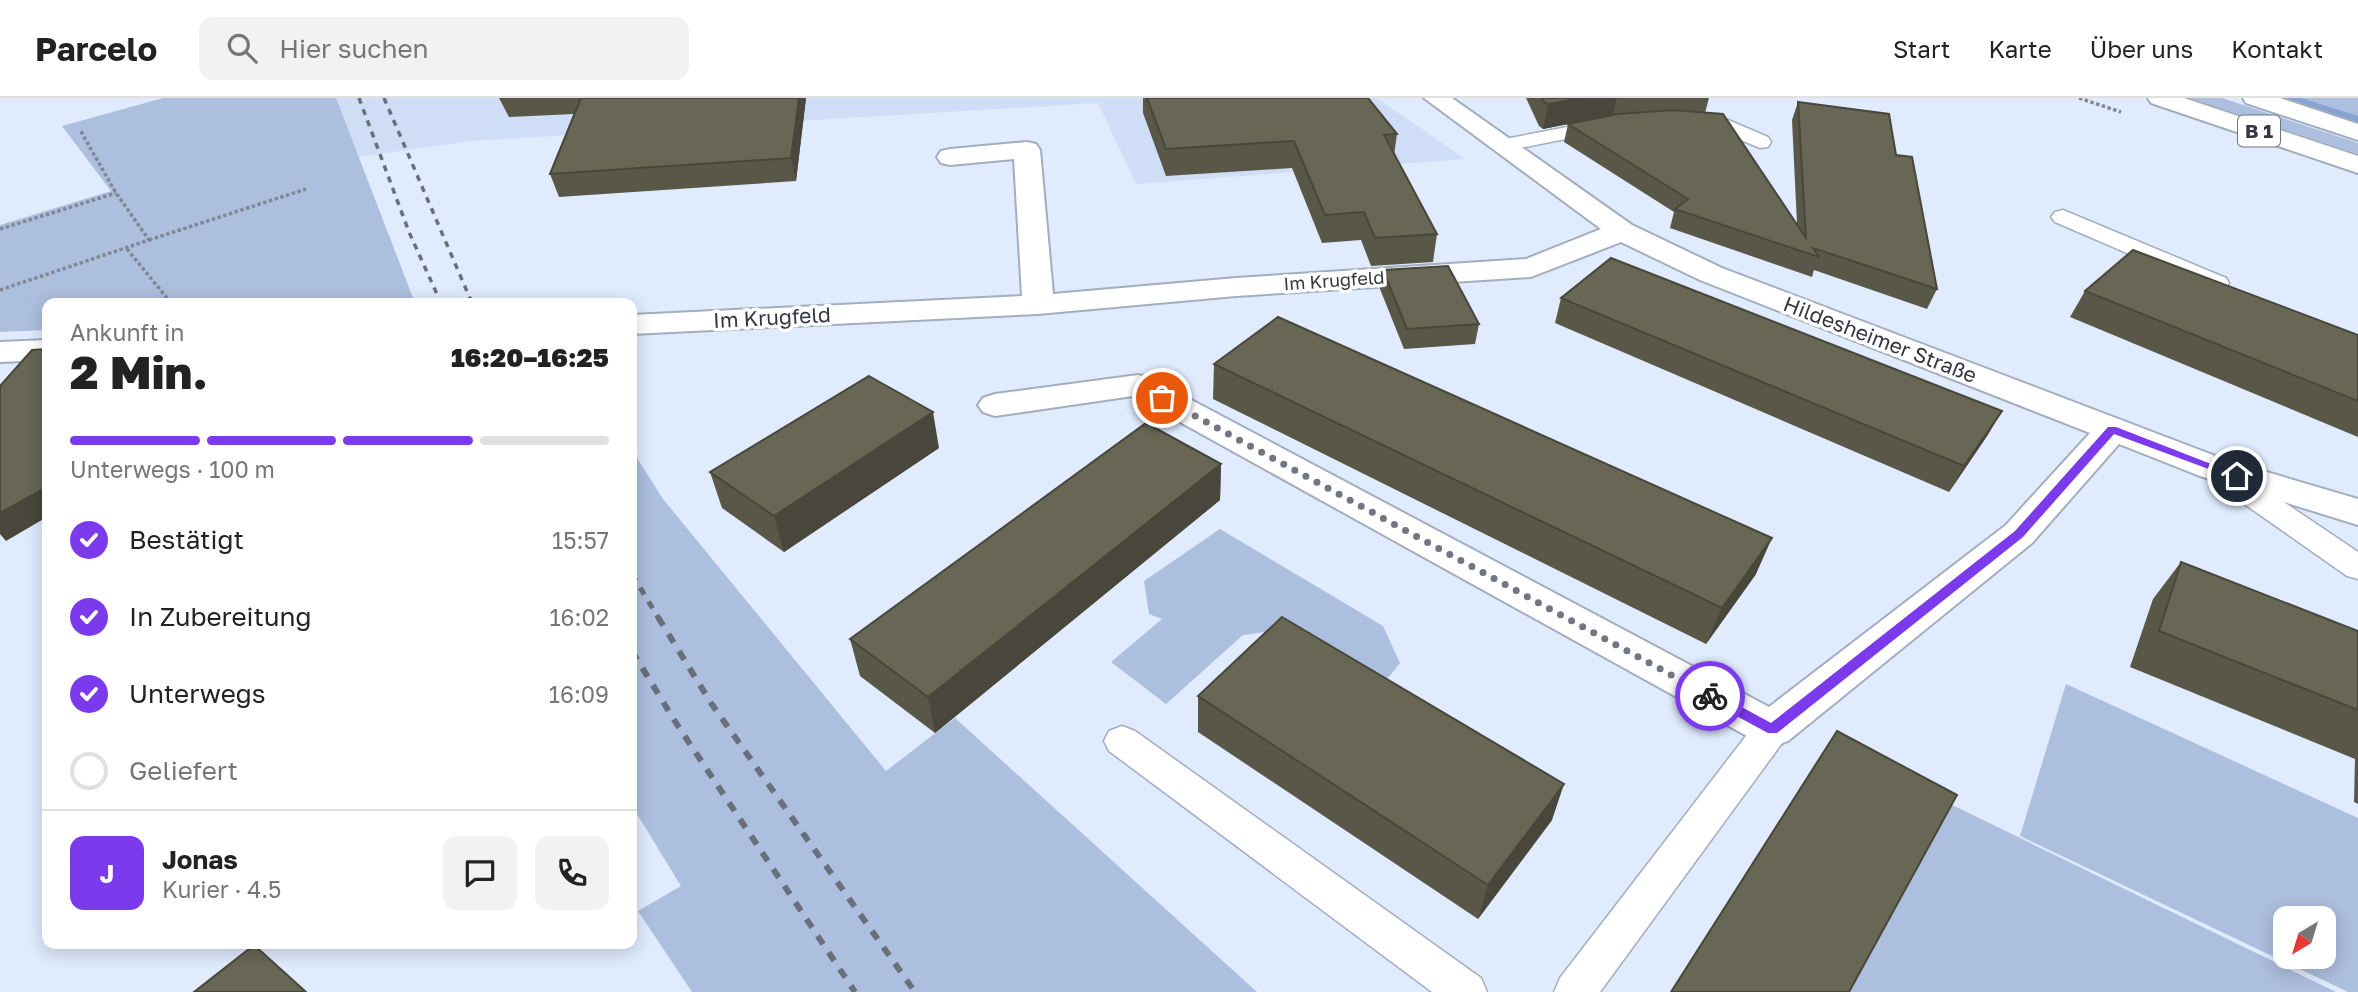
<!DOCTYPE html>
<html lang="de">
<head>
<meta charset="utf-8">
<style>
  body { margin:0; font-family:"Golos Text",sans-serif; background:#f2f2f2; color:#222; height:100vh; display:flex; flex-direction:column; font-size:26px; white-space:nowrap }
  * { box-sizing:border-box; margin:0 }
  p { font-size:23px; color:#767676 }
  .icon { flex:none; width:38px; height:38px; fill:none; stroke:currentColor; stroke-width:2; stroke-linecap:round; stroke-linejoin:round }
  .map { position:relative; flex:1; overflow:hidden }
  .details { position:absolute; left:42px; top:200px; width:595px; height:651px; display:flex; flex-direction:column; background:#fff; border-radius:14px; box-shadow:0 4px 18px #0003 }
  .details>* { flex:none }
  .needle { width:46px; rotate:218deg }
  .controls { position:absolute; left:2273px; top:808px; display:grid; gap:14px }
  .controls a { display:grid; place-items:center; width:63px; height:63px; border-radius:14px; background:#fff; box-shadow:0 4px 18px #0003; font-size:35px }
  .pin { position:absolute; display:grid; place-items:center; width:60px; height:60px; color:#fff; margin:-30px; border:4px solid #fff; border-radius:50%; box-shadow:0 2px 7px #0007 }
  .courier { position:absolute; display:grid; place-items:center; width:70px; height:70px; margin:-35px; border:5px solid #7c3aed; border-radius:50%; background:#fff; color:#222; box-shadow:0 2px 9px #0007 }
  .head em { font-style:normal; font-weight:800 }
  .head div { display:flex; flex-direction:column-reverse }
  .head { display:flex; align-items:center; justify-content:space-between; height:119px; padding:0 28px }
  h1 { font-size:46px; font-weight:800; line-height:52px }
  .bar { display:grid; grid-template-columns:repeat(4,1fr); gap:10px 7px; align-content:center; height:84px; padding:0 28px }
  .bar i { height:9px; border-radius:5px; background:#e0e0e0 }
  .bar .active { background:#7c3aed }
  .bar p { grid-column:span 4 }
  .line { display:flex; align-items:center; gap:18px; padding:0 28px; border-top:2px solid #e0e0e0 }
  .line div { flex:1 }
  .round { display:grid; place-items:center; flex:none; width:74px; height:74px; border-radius:14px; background:#f2f2f2 }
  ol { padding:0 28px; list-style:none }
  li { display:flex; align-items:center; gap:21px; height:77px }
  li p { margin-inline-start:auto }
  li .icon { padding:7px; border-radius:50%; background:#7c3aed; color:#fff; stroke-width:4 }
  li:last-child { color:#767676 }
  li i { width:38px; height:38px; border:4px solid #e0e0e0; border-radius:50% }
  header { display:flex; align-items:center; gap:42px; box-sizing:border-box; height:98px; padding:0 35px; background:#fff; border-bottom:2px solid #e0e0e0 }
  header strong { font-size:33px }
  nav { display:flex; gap:38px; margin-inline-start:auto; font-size:24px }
  .search { width:490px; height:63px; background:#f2f2f2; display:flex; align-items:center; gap:18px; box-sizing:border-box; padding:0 24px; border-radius:14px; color:#767676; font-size:26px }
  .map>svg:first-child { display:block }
  .built { fill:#cfdef6 }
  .green { fill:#adbfde; fill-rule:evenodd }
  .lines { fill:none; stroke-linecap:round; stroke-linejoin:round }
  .stream { fill:#86a3d3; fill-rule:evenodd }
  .lane-casing { stroke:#a2adbe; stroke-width:3 }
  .street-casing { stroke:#a2adbe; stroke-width:4 }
  .highway-casing { stroke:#a2adbe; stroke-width:4 }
  .path { stroke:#818895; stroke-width:3.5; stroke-dasharray:3.5 2.5; stroke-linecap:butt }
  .lane { fill:#fff; fill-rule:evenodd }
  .street { fill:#fff; fill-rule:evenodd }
  .highway { fill:#fff; fill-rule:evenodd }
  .rail-far2 { stroke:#69707b; stroke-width:3.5; stroke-dasharray:6 6; stroke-linecap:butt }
  .rail-far1 { stroke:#69707b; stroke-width:5; stroke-dasharray:8 8; stroke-linecap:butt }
  .rail { stroke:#69707b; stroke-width:6; stroke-dasharray:10 10; stroke-linecap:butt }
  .wall { fill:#595848 }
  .shaded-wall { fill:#49473b }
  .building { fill:#686654; stroke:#49473b; stroke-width:2 }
  .route { fill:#7c3aed }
  .done { stroke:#707682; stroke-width:7; stroke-dasharray:0 12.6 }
  .labels { text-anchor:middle; stroke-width:7; stroke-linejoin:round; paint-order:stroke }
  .far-street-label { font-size:18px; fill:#33373f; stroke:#fff }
  .shield { fill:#fff; stroke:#707379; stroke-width:2 }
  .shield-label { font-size:19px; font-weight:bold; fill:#33373f }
  .street-label { font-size:21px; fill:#33373f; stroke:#fff }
</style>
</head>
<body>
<header>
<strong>Parcelo</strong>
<div class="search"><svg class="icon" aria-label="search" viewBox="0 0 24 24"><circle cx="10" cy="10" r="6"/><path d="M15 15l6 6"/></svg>Hier suchen</div>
<nav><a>Start</a><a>Karte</a><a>Über uns</a><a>Kontakt</a></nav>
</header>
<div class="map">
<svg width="2358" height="894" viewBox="0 0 2358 894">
  <rect width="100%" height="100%" fill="#e0ebfe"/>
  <path class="built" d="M336 0H1377L1465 61 1136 86 1098 5 471 43 358 59Z"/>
  <path class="green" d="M163 0H336L415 205H47V232L0 234V127L111 93 62 28Z
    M2190 0H2222L2358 45V56Z
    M2276 0H2358V27Z
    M632 352 663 401 886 673 955 620 1257 894H692L638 813 681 788 632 708Z
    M1220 431 1383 528 1400 565 1388 580 1339 570 1279 532 1243 537 1166 606 1111 564 1162 521 1149 516 1144 483Z
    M2066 586 2358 720V894H2348L2020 738ZM2286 821H2324V859H2286Z
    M1944 703 2336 894H1843Z"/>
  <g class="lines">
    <path class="stream" d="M2283 0H2301L2358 18V25Z"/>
    <defs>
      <path id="lane" d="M1692 17 1728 22 1768 39 1771 44 1768 49 1760 50 1717 32 1685 27 1682 23 1685 19Z
        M1609 21 1616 23 1619 27 1616 31 1505 53 1497 52 1494 47 1497 42 1505 41Z
        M2063 112 2226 180 2229 185 2226 190 2217 192 2208 190 2055 124 2051 119 2055 114Z
        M2213 360 2223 363 2358 454V481L2347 478 2203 377 2198 370 2203 363Z
        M1772 617 1785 621 1790 631 1785 641 1600 894H1554L1560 880 1759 621Z
        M1122 628 1135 633 1481 880 1487 894H1432L1109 653 1104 643 1109 633Z"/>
      <path id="street" d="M1424 0H1452L1632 127 1722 170 2226 362 2358 401V427L2200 378 2119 346 2032 445 1788 643 1772 649 1756 643 1133 298 995 318 983 314 978 307 983 300 995 296 1138 277 1150 280 1769 609 2006 427 2090 335 1700 182 1621 144 1531 179 1236 198 1038 216 632 236V217L1022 198 1014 61 950 67 941 65 937 59 941 53 950 51 1027 44 1036 46 1040 52 1053 196 1236 180 1526 161 1601 131Z
        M47 242V262L0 264V244Z"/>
      <path id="highway" d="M2148 0H2184L2358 58V75L2151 5Z
        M2243 0H2280L2358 26V42L2246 5Z"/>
    </defs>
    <use href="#lane" class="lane-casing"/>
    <use href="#street" class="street-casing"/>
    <use href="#highway" class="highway-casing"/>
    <path class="path" d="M2079 0 2121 14
      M0 131 116 95
      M149 142 306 91
      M127 151 171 205
      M0 192 149 142 116 95 80 32"/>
    <use href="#lane" class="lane"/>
    <use href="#street" class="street"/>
    <use href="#highway" class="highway"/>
    <path class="rail-far2" d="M359 0 409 134 441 205
      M384 0 472 205"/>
    <path class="rail-far1" d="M632 476 659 521"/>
    <path class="rail" d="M658 519 711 605 915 894
      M632 553 676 625 855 894"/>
  </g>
  <path class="wall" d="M499 0H806L796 83 559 99 550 76 574 16 509 19Z
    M1143 0H1368L1397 36 1394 57 1437 136 1433 164 1371 168 1361 142 1322 145 1292 70 1166 78 1143 15Z
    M1526 0H1709L1705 15 1797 126 1792 22 1798 4 1896 57 1937 191 1927 211 1814 172 1812 179 1670 130 1674 114 1564 44 1568 26 1543 31 1539 28Z
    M1383 172 1479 226 1475 246 1404 251 1380 191Z
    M2085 193 2358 237V339L2070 219Z
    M1561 200 2002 313 1987 338 1949 394 1555 225Z
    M1214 266 1756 476 1706 546 1213 301Z
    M939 350 784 454 722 410 710 374Z
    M1221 366 1220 402 935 635 860 578 850 541Z
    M2181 464 2358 533V706L2354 704 2355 661 2130 569 2153 501Z
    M1198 598 1552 722 1478 821 1198 634Z"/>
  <path class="shaded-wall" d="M799 0H806L796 83 791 60Z
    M1583 0H1617L1613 17 1543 31 1548 6Z
    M2002 313 1987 338 1949 394 1964 368Z
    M933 314 939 350 784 454 774 418Z
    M1221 366 1220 402 935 635 928 599Z
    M47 389V419L6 443 0 436V415Z
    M1772 440 1756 476 1706 546 1722 510Z
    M1564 686 1552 722 1478 821 1488 787Z"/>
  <path class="building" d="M581 0H799L791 60 550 76Z
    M1147 0H1368L1397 36 1384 37 1437 136 1375 140 1364 114 1325 117 1294 43 1166 51Z
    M1542 0H1583L1548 6 1544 4Z
    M1798 4 1889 16 1896 57 1912 59 1937 191 1813 150 1819 159 1675 111 1688 101 1568 26 1618 16 1673 12 1723 16 1806 140Z
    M2133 152 2358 237V303L2085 193Z
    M1611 160 2002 313 1964 368 1561 200Z
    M1448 168 1479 226 1407 231 1383 172Z
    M1278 219 1772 440 1722 510 1214 266Z
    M47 251V389L0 415V288L32 252Z
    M869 278 933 314 774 418 710 374Z
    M1146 325 1221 366 928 599 850 541Z
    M2181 464 2358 533V612L2159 533Z
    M1282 519 1564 686 1488 787 1198 598Z
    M1837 633 1957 697 1849 894H1671Z
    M254 847 306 894H194Z"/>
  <path class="route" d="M2108 329H2116L2242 378 2233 380 2114 336 2023 439 1777 635H1768L1705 601V594H1714L1771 625 2015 433Z"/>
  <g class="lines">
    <path class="done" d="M1162 300 1710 598"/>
  </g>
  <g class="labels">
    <g class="far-street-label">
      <text transform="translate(1334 183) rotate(-4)" y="6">Im Krugfeld</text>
    </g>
    <rect class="shield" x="2238" y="17.5" width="42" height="31" rx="5"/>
    <g class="shield-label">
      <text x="2259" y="40">B 1</text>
    </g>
    <g class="street-label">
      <text transform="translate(772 220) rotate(-3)" y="7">Im Krugfeld</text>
      <text transform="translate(1880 242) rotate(21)" y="7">Hildesheimer Straße</text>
    </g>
  </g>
</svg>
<div class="controls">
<a><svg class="needle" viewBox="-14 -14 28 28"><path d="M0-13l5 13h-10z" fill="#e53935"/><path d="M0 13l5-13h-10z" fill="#767676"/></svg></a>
</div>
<div class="pin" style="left:1162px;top:300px;background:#ea580c"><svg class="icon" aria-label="bag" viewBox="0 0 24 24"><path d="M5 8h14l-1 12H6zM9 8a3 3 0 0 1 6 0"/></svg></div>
<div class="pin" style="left:2237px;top:378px;background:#1f2937"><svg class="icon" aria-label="home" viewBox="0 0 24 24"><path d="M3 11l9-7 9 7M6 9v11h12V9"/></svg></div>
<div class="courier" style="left:1710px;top:598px"><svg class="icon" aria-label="bike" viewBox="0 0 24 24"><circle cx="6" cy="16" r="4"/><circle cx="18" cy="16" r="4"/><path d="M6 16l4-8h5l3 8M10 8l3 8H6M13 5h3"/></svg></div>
<section class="details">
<div class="head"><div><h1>2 Min.</h1><p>Ankunft in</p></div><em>16:20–16:25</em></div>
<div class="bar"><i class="active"></i><i class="active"></i><i class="active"></i><i></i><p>Unterwegs · 100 m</p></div>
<ol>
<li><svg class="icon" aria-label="check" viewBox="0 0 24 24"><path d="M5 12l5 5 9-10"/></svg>Bestätigt<p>15:57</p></li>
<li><svg class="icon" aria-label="check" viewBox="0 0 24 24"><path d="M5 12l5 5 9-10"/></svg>In Zubereitung<p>16:02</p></li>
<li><svg class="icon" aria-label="check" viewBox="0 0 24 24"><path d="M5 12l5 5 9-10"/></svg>Unterwegs<p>16:09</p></li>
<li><i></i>Geliefert</li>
</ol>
<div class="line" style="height:126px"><b class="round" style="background:#7c3aed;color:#fff">J</b><div><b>Jonas</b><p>Kurier · 4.5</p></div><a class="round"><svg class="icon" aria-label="chat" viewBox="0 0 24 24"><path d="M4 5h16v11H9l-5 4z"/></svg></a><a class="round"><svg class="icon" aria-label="phone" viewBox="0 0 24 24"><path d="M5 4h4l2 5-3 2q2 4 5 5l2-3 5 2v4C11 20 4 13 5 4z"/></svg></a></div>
</section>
</div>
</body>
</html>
